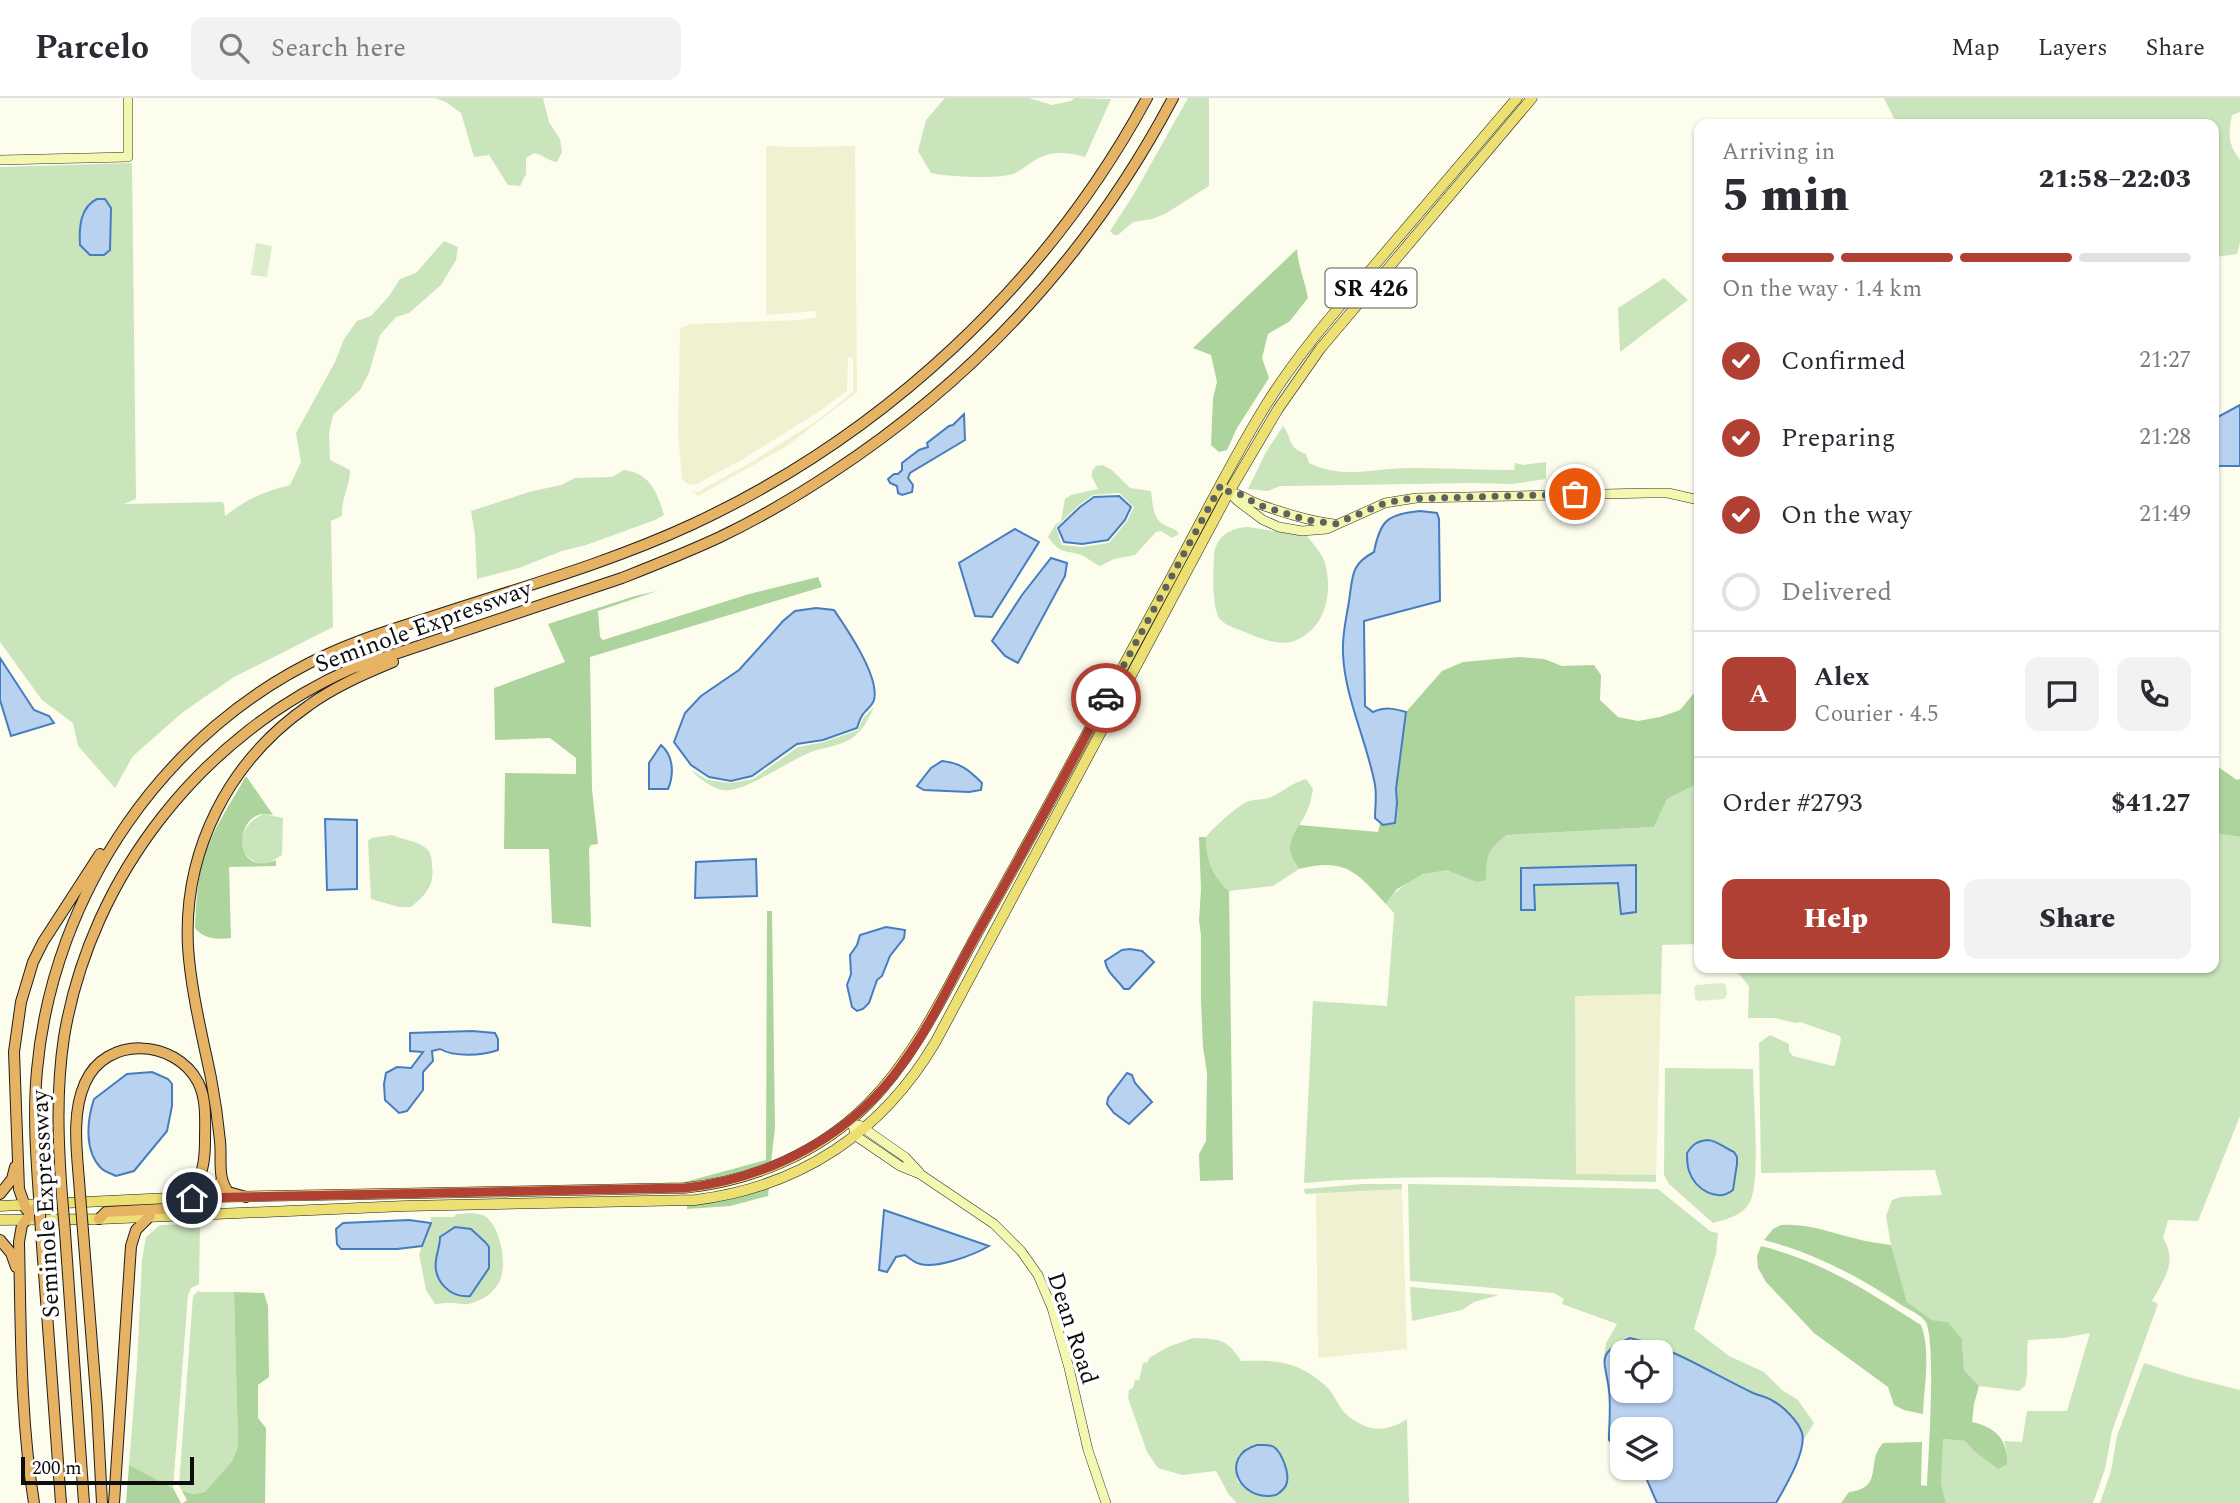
<!DOCTYPE html>
<html lang="en">
<head>
<meta charset="utf-8">
<style>
  body { margin:0; font-family:Spectral,serif; background:#f2f2f3; color:#2b2b33; height:100vh; display:flex; flex-direction:column; font-size:26px; white-space:nowrap }
  * { box-sizing:border-box; margin:0 }
  p { font-size:23px; color:#7c7c81 }
  .icon { flex:none; width:38px; height:38px; fill:none; stroke:currentColor; stroke-width:2; stroke-linecap:round; stroke-linejoin:round }
  .map { position:relative; flex:1; overflow:hidden }
  .drawer { position:absolute; left:1694px; top:21px; width:525px; height:854px; display:flex; flex-direction:column; background:#fff; border-radius:14px; box-shadow:0 2px 5px #0004 }
  .drawer>* { flex:none }
  .buttons { position:absolute; left:1610px; top:1242px; display:grid; gap:14px }
  .buttons a { display:grid; place-items:center; width:63px; height:63px; border-radius:14px; background:#fff; box-shadow:0 2px 5px #0004; font-size:35px }
  .scale { position:absolute; left:21px; bottom:18px; width:173px; box-sizing:border-box; padding-left:7px; border:4px solid #0d0d0d; border-top:0; font-size:19px; line-height:24px; white-space:nowrap; color:#0d0d0d; -webkit-text-stroke:5px #fff; paint-order:stroke }
  .pin { position:absolute; display:grid; place-items:center; width:60px; height:60px; color:#fff; margin:-30px; border:4px solid #fff; border-radius:50%; box-shadow:0 2px 7px #0007 }
  .courier { position:absolute; display:grid; place-items:center; width:70px; height:70px; margin:-35px; border:5px solid #af4033; border-radius:50%; background:#fff; color:#222; box-shadow:0 2px 9px #0007 }
  .head em { font-style:normal; font-weight:800 }
  .head div { display:flex; flex-direction:column-reverse }
  .head { display:flex; align-items:center; justify-content:space-between; height:119px; padding:0 28px }
  h1 { font-size:46px; font-weight:800; line-height:52px }
  .bar { display:grid; grid-template-columns:repeat(4,1fr); gap:10px 7px; align-content:center; height:84px; padding:0 28px }
  .bar i { height:9px; border-radius:5px; background:#e1e1e2 }
  .bar .active { background:#af4033 }
  .bar p { grid-column:span 4 }
  .line { display:flex; align-items:center; gap:18px; padding:0 28px; border-top:2px solid #e1e1e2 }
  .line div { flex:1 }
  .round { display:grid; place-items:center; flex:none; width:74px; height:74px; border-radius:14px; background:#f2f2f3 }
  ol { padding:0 28px; list-style:none }
  li { display:flex; align-items:center; gap:21px; height:77px }
  li p { margin-inline-start:auto }
  li .icon { padding:7px; border-radius:50%; background:#af4033; color:#fff; stroke-width:4 }
  li:last-child { color:#7c7c81 }
  li i { width:38px; height:38px; border:4px solid #e1e1e2; border-radius:50% }
  .cta { display:flex; gap:14px; margin-top:auto; padding:14px 28px }
  .cta a { flex:1; height:80px; border-radius:14px; background:#af4033; color:#fff; font-size:28px; font-weight:800; line-height:80px; text-align:center }
  .cta a+a { background:#f2f2f3; color:#2b2b33 }
  header { display:flex; align-items:center; gap:42px; box-sizing:border-box; height:98px; padding:0 35px; background:#fff; border-bottom:2px solid #e1e1e2 }
  header strong { font-size:33px }
  nav { display:flex; gap:38px; margin-inline-start:auto; font-size:24px }
  .search { width:490px; height:63px; background:#f2f2f3; display:flex; align-items:center; gap:18px; box-sizing:border-box; padding:0 24px; border-radius:14px; color:#7c7c81; font-size:26px }
  .map>svg:first-child { display:block }
  .farmland { fill:#eff1d1 }
  .green { fill:#cae4bb; fill-rule:evenodd }
  .forest { fill:#add49c }
  .pitch { fill:#dcedcc }
  .water { fill:#b8d2f0; stroke:#467dc0; stroke-width:2; fill-rule:evenodd }
  .lines { fill:none; stroke-linecap:round; stroke-linejoin:round }
  .secondary-casing { stroke:#2f2f2f; stroke-width:10 }
  .primary-casing { stroke:#1e1e1e; stroke-width:11 }
  .highway-casing { stroke:#1e1e1e; stroke-width:12 }
  .secondary { stroke:#f4f7b0; stroke-width:9 }
  .primary { stroke:#ebe071; stroke-width:10 }
  .highway { stroke:#e6b364; stroke-width:10 }
  .highway-bridge-casing { stroke:#1e1e1e; stroke-width:12; stroke-linecap:butt }
  .highway-bridge { stroke:#e6b364; stroke-width:10 }
  .done { stroke:#61615c; stroke-width:7; stroke-dasharray:0 12.6 }
  .route { stroke:#af4033; stroke-width:9 }
  .labels { text-anchor:middle; stroke-width:7; stroke-linejoin:round; paint-order:stroke }
  .shield { fill:#fff; stroke:#565656; stroke-width:2 }
  .shield-label { font-size:23px; font-weight:bold; fill:#0d0d0d }
  .street-label { font-size:24px; fill:#0d0d0d; stroke:#fff }
</style>
</head>
<body>
<header>
<strong>Parcelo</strong>
<div class="search"><svg class="icon" aria-label="search" viewBox="0 0 24 24"><circle cx="10" cy="10" r="6"/><path d="M15 15l6 6"/></svg>Search here</div>
<nav><a>Map</a><a>Layers</a><a>Share</a></nav>
</header>
<div class="map">
<svg width="2240" height="1405" viewBox="0 0 2240 1405">
  <rect width="100%" height="100%" fill="#fdfdee"/>
  <path class="farmland" d="M766 48 793 49 855 48 857 294 787 348 698 398 691 393 697 394 748 366 818 322 853 294V260L848 259 847 293 815 316 745 360 695 387 688 386 682 381 678 334 680 234 681 230 690 226 800 222 817 219 815 213 766 217Z
    M1661 896 1656 1077H1576L1575 897Z
    M1402 1091 1407 1251 1318 1260 1316 1096Z"/>
  <path class="green" d="M435 0H543L549 24 560 41 562 54 557 64C549 63 543 57 534 55L526 60V76L520 88 508 87 489 57 474 59 461 15 446 4Z
    M945 0H1029L1052 7 1071 3 1074 0 1111 1 1085 59C1066 54 1050 52 1032 64 1026 68 1020 73 1013 76 999 81 946 79 931 75L918 53 926 22Z
    M1188 0H1209V88L1165 116 1152 121 1133 124 1118 137H1114L1110 133 1134 96Z
    M1884 0H2240V14L2232 17C2228 36 2228 46 2240 62V144L2237 156 2216 159 2214 161V26H1927L1926 22 1896 24Z
    M132 65 136 401 124 406 222 404 224 406 225 418C249 400 261 395 290 387L301 364 296 335 335 264 344 241 357 223 371 218 389 198 400 181 416 175 444 143 458 149 456 162 441 187 409 215 396 219 380 237 369 275 360 292 333 317 329 335 330 362 350 372C350 388 341 401 342 418L331 423 333 529 234 579 183 614 133 658 115 690 78 648 73 625 42 602 0 544V69Z
    M1664 180 1688 202 1620 254 1618 210Z
    M1283 328C1293 340 1286 349 1306 356L1309 365C1346 382 1372 370 1410 370 1445 370 1480 372 1514 372L1515 365 1523 367 1546 364V381L1513 386 1472 385 1288 388H1280L1268 393 1248 391 1266 354Z
    M1103 367 1112 372 1130 390 1151 393C1152 402 1153 416 1159 423 1165 430 1174 428 1179 436L1172 440 1161 433 1156 434 1135 457 1114 461 1100 468C1093 465 1086 458 1078 456 1062 452 1060 455 1048 439L1055 427 1061 423 1065 401 1071 397 1098 391 1092 379V373L1096 368ZM1119 395 1134 409 1127 423 1109 445 1082 449 1062 447 1056 429 1079 407 1093 397Z
    M624 372C650 375 657 394 664 417L655 422 586 447 562 453 519 470 477 481 475 437 471 413 529 394 561 387 575 380 612 379Z
    M1248 429 1307 438C1313 446 1322 455 1325 465 1333 494 1326 531 1294 543 1279 549 1257 539 1242 533 1235 530 1224 527 1219 520 1212 507 1213 476 1214 461 1214 440 1228 430 1248 429Z
    M874 609C869 620 863 633 852 640 840 648 825 649 811 654 790 662 742 696 723 692 712 690 698 680 691 672L708 682 730 685 753 681 798 649 824 644 858 632 864 619Z
    M1306 681 1313 691C1312 696 1311 703 1309 708 1300 734 1278 743 1299 771L1273 788 1229 793C1211 776 1207 763 1206 739 1214 729 1238 707 1249 703 1257 701 1264 702 1271 699 1284 693 1292 685 1306 681Z
    M1699 685V846L1662 847 1661 896 1575 898 1576 1076 1656 1077V1084C1539 1082 1421 1074 1304 1085L1313 903 1387 908 1394 818V815L1386 806C1400 787 1421 772 1446 772 1456 773 1468 780 1477 784L1492 748 1507 737 1654 729 1667 701ZM1636 767V814L1618 785 1534 787Z
    M263 716 283 720 282 757 265 767C232 760 236 729 263 716Z
    M2214 735 2240 739V1018L2198 1123 2168 1122 2163 1140C2178 1164 2164 1181 2152 1203L2158 1206 2112 1333 2105 1371 2093 1405H1946L1941 1385 1942 1341 1965 1343 1973 1352 2007 1355 2004 1343 2022 1344 2027 1313H2067L2090 1235 2064 1240 2028 1242C2026 1257 2029 1273 2025 1288L2019 1293 1979 1288 1964 1272 1962 1241 1948 1224 1932 1222 1907 1204 1891 1147 1886 1118 1892 1102 1900 1099 1942 1097 1935 1072 1761 1075 1759 945 1770 937 1789 946V953L1793 958 1833 968 1835 967 1841 941 1840 938 1800 924 1795 925 1775 920H1748L1749 888 1734 870H2031L2040 872 2058 870H2214Z
    M392 737C401 741 421 744 428 752 431 755 432 763 432 767 435 787 426 797 411 809H399L371 801 368 743 371 740Z
    M1665 970 1753 971C1753 999 1761 1083 1750 1104 1742 1118 1727 1121 1713 1125L1669 1086 1664 1077ZM1725 1051 1730 1052 1737 1066 1736 1081 1689 1074 1687 1055Z
    M1363 1086H1402V1091L1305 1096 1304 1091Z
    M1408 1086 1658 1091 1710 1133 1718 1135 1716 1156 1694 1231 1729 1258 1764 1274 1782 1292 1798 1302 1814 1325 1802 1344V1333L1774 1303 1754 1296 1715 1274 1651 1245 1630 1240 1612 1249 1603 1264 1606 1245 1617 1226 1562 1206 1564 1201 1554 1195 1410 1183Z
    M472 1115C475 1116 479 1116 483 1117 501 1126 509 1171 498 1186 493 1194 486 1200 477 1203 462 1210 459 1203 446 1205 442 1205 439 1206 435 1206L426 1192 419 1156 431 1125V1119H454L456 1116ZM471 1131 485 1144C484 1182 486 1178 451 1195L436 1160 439 1152 440 1139 448 1132Z
    M200 1126 199 1186 191 1190 188 1197 173 1390 129 1367 137 1266 142 1162 146 1139 160 1127Z
    M1410 1189 1499 1197 1474 1204 1462 1212 1412 1223Z
    M199 1192V1194H234L238 1349 232 1363 205 1394 194 1396 182 1393 179 1388 193 1198Z
    M1193 1240C1218 1241 1227 1240 1241 1263 1262 1263 1282 1261 1301 1271 1310 1275 1321 1283 1328 1290 1335 1298 1339 1310 1347 1317 1367 1334 1386 1335 1407 1321L1409 1405H1237L1229 1397 1216 1373 1182 1377 1158 1370 1147 1354 1128 1300 1129 1292 1133 1290 1135 1282H1139L1143 1265 1148 1264 1149 1260 1168 1249ZM1257 1347 1270 1348 1275 1350 1287 1378 1238 1385C1234 1368 1239 1353 1257 1347Z
    M2144 1265 2188 1279 2240 1292V1405H2100L2111 1373 2117 1338Z"/>
  <path class="forest" d="M1297 151C1298 168 1305 183 1308 200L1290 223 1268 236 1262 260 1269 280 1237 330 1227 352 1219 354 1211 347 1213 300 1217 284 1211 257 1193 250Z
    M818 479 822 489 590 559 592 691 598 746 591 747 589 750 591 829 552 825 549 751H504L505 675 576 676V660L550 640 495 642 494 590 565 564 548 526 635 498 657 493 598 513 600 539 603 542 749 496Z
    M1519 559 1544 561 1562 568 1594 567 1601 577 1600 602 1618 619 1638 623 1660 619 1680 612 1699 589V685L1667 701 1654 729 1507 737C1487 752 1486 757 1486 782L1477 784 1447 772 1423 776 1397 791 1386 806C1357 774 1345 759 1299 771 1286 753 1288 745 1299 727L1378 734 1380 725 1383 727 1397 705 1396 691 1406 614 1442 573 1463 564Z
    M2214 666 2237 682 2240 681V739L2214 735Z
    M246 678 273 717C273 717 263 716 262 716 233 721 234 780 276 762V768L229 769 231 840C217 842 204 841 195 830 196 808 197 784 203 763 211 733 231 705 246 678Z
    M1199 739H1206C1207 763 1211 776 1229 793L1233 1082 1200 1083 1199 1056 1206 1043 1207 975 1203 949 1201 904V838L1199 822 1201 792Z
    M767 813H772L775 1030 771 1065 740 1077 681 1087V1085L766 1062Z
    M769 1089 768 1098 730 1108 687 1111V1106Z
    M1781 1127C1808 1125 1831 1135 1857 1141 1868 1144 1880 1145 1891 1147L1907 1204 1932 1222 1948 1224 1962 1241 1964 1272 1979 1288 1974 1306 1972 1324C1995 1329 2008 1341 2007 1366L1998 1371 1973 1352 1965 1343 1943 1341 1941 1385 1946 1405H1841L1849 1394C1885 1390 1865 1364 1883 1345L1922 1344 1921 1387 1927 1388C1928 1362 1937 1238 1925 1223 1921 1217 1910 1212 1903 1208 1860 1179 1815 1155 1764 1142L1773 1131Z
    M1761 1148C1824 1164 1867 1193 1921 1227 1931 1253 1924 1289 1923 1316L1904 1312 1894 1307 1888 1289 1814 1235 1766 1184 1758 1170 1757 1158Z
    M234 1194 264 1195 268 1208 269 1279 258 1287V1320L266 1330 265 1405H183L187 1402 182 1393 194 1396 205 1394 232 1363 238 1349Z
    M129 1367 173 1390 181 1405H126Z"/>
  <path class="pitch" d="M256 145 272 148 267 179 251 177Z
    M1723 885 1726 887 1727 897 1724 901 1699 903 1695 901 1694 890 1696 887Z"/>
  <path class="water" d="M97 101H105L111 110 110 152 104 157H90L80 147C79 130 80 109 97 101Z
    M2240 307V368H2214V321Z
    M964 316 965 342 910 375 908 380 913 387 912 394 902 397 898 395 897 388 890 385 888 381 894 376H898L902 372V365L919 352 928 349 927 345 949 328 953 327Z
    M1119 398 1131 409 1125 422 1108 442 1082 446 1064 444 1058 430 1080 409 1094 399Z
    M1420 413 1437 415 1439 421 1440 503 1364 523 1365 608 1373 614C1385 609 1393 610 1406 614L1396 691 1397 705 1395 725 1383 727 1375 720C1375 709 1377 698 1375 687 1367 643 1345 601 1343 556 1342 535 1346 523 1349 503 1353 478 1350 467 1374 454 1380 422 1388 416 1420 413Z
    M1015 431 1039 444 992 519 975 518 959 465Z
    M1051 460 1067 465 1065 478 1018 565 1005 558 992 543 1022 497Z
    M816 510 834 512C847 531 880 579 874 602 872 608 868 610 864 615 860 619 859 625 857 630L823 642 797 646 752 678 731 683 709 679 691 667 674 644 685 615 701 598 739 572 783 523 795 513Z
    M0 560 34 612 49 618 54 625 11 638 0 602Z
    M661 647C674 658 674 677 668 691H649V665Z
    M942 663C961 665 969 672 982 685L981 692 969 694 924 692 917 688 931 670Z
    M325 721 357 722V791L327 792Z
    M756 761 757 798 695 800 696 764Z
    M1636 767V814L1621 816 1618 785 1534 787 1535 812H1521V770Z
    M886 829 905 832 904 840 890 858 882 878 877 882 869 905 863 911 857 913 852 909 847 887 851 876 850 857 857 847 860 837Z
    M1130 851 1142 853 1154 864 1129 891H1124C1117 881 1107 875 1105 863L1122 852Z
    M472 933 495 935 498 941V952C482 958 454 959 440 951L432 953 433 963 423 974V992L407 1013 399 1015 385 1002 384 986 386 975 397 969 411 970 423 954 410 953V935Z
    M152 974 168 981 172 986V1008L167 1033 134 1073 116 1078C112 1076 105 1074 101 1070 84 1053 87 1022 94 1001L127 976Z
    M1127 975 1132 977 1135 985 1152 1004 1129 1026 1114 1015 1107 1006 1108 1000Z
    M1708 1042C1718 1043 1724 1050 1734 1054L1737 1059V1066L1733 1092C1717 1105 1695 1091 1689 1073 1687 1067 1687 1061 1687 1055 1693 1046 1697 1043 1708 1042Z
    M884 1112 989 1148C974 1157 936 1171 920 1166 915 1165 909 1160 905 1157L896 1159 887 1174 879 1172Z
    M409 1122 431 1125 422 1148 397 1151H341L337 1146 336 1131 343 1125Z
    M455 1129 471 1131 485 1144 489 1149V1170L470 1198C450 1200 433 1183 436 1162 437 1154 440 1148 440 1139Z
    M1630 1240C1674 1250 1713 1276 1753 1295 1760 1298 1767 1299 1773 1303 1783 1308 1799 1324 1802 1335 1807 1353 1785 1389 1776 1405H1657L1644 1375 1638 1370H1661V1332H1622V1357L1609 1342C1609 1326 1611 1309 1609 1292 1605 1261 1595 1256 1630 1240ZM1622 1255H1661V1293H1622Z
    M1257 1347C1262 1347 1269 1346 1274 1349 1282 1355 1289 1374 1287 1384 1286 1390 1281 1394 1276 1397 1239 1405 1218 1358 1257 1347Z"/>
  <g class="lines">
    <defs>
      <path id="secondary" d="M0 62 128 59V0
        M1225 391 1239 404 1263 422 1279 429 1302 433 1327 431 1385 405 1416 400 1649 395H1668L1699 402
        M1229 394C1241 396 1249 403 1261 407 1285 415 1309 423 1334 426
        M851 1021 856 1038 900 1068 920 1076 994 1126 1021 1153 1038 1177 1052 1210 1069 1270 1088 1352 1106 1405
        M859 1027 905 1059 919 1074"/>
      <path id="primary" d="M0 1108 170 1100 685 1090C753 1083 819 1055 868 1006 920 954 952 879 988 816 1051 705 1110 592 1171 480 1202 422 1232 362 1266 307 1299 254 1340 208 1379 162 1425 108 1471 54 1517 0
        M0 1122 99 1121 405 1108 695 1102C800 1089 882 1035 936 943L1229 394 1278 311 1320 251 1532 0"/>
      <path id="highway" d="M0 1096 12 1081 15 1069
        M80 1096C78 1061 70 1018 85 985 106 937 175 941 198 984 207 1002 205 1023 205 1042 205 1074 201 1089 170 1100
        M62 1098C58 1044 56 992 64 939 91 777 203 636 353 570L622 480C655 467 688 454 720 439 758 421 795 399 830 376 977 280 1091 155 1173 0
        M39 1099C36 1057 33 1015 37 972 53 795 165 630 328 556 361 541 396 530 431 519 519 490 609 465 693 426 884 337 1046 186 1147 0
        M246 1099 228 1094C217 1079 222 1061 220 1043 218 1022 215 1001 211 980 202 937 191 893 188 849 183 752 229 663 308 608 334 589 364 576 393 564
        M34 1112 22 1127 19 1144C21 1232 20 1318 34 1405
        M99 1121 106 1114 198 1109 214 1100 221 1083
        M39 1122 26 1111 19 1091 14 954 21 904 33 864 43 844 100 756
        M83 1133 97 1309 102 1405
        M41 1134 61 1405
        M65 1134 84 1405
        M0 1142 11 1155 16 1169
        M114 1405 131 1148 136 1132 150 1118"/>
    </defs>
    <use href="#secondary" class="secondary-casing"/>
    <use href="#primary" class="primary-casing"/>
    <use href="#highway" class="highway-casing"/>
    <use href="#secondary" class="secondary"/>
    <use href="#primary" class="primary"/>
    <use href="#highway" class="highway"/>
    <defs>
      <path id="highway-bridge" d="M80 1096 83 1133
        M62 1098 65 1134
        M39 1099 41 1134"/>
    </defs>
    <use href="#highway-bridge" class="highway-bridge-casing"/>
    <use href="#highway-bridge" class="highway-bridge"/>
  </g>
  <g class="lines">
    <path class="done" d="M1106 600 1221 387 1229 394 1238 395 1259 407 1307 422 1335 426 1385 405 1406 401 1575 396"/>
    <path class="route" d="M192 1100 685 1090C771 1080 853 1037 903 965 933 924 954 876 979 832 1023 755 1065 677 1106 600"/>
  </g>
  <g class="labels">
    <rect class="shield" x="1325.5" y="170.5" width="91" height="39" rx="5"/>
    <g class="shield-label">
      <text x="1371" y="198">SR 426</text>
    </g>
    <g class="street-label">
      <text transform="translate(423 528) rotate(-20)" y="8">Seminole Expressway</text>
      <text transform="translate(45 1106) rotate(-93)" y="8">Seminole Expressway</text>
      <text transform="translate(1073 1230) rotate(72)" y="8">Dean Road</text>
    </g>
  </g>
</svg>
<div class="buttons">
<a><svg class="icon" aria-label="locate" viewBox="0 0 24 24"><circle cx="12" cy="12" r="6"/><path d="M12 2v4M12 18v4M2 12h4M18 12h4"/></svg></a>
<a><svg class="icon" aria-label="layers" viewBox="0 0 24 24"><path d="M12 4l9 5-9 5-9-5zM3 14l9 5 9-5"/></svg></a>
</div>
<div class="scale">200 m</div>
<div class="pin" style="left:1575px;top:396px;background:#ea580c"><svg class="icon" aria-label="bag" viewBox="0 0 24 24"><path d="M5 8h14l-1 12H6zM9 8a3 3 0 0 1 6 0"/></svg></div>
<div class="pin" style="left:192px;top:1100px;background:#1f2937"><svg class="icon" aria-label="home" viewBox="0 0 24 24"><path d="M3 11l9-7 9 7M6 9v11h12V9"/></svg></div>
<div class="courier" style="left:1106px;top:600px"><svg class="icon" aria-label="car" viewBox="0 0 24 24"><path d="M5 17H2v-5l4-1 3-4h7l3 4 3 1v5h-3M9 17h6M6 11h13"/><circle cx="7" cy="17" r="2"/><circle cx="17" cy="17" r="2"/></svg></div>
<section class="drawer">
<div class="head"><div><h1>5 min</h1><p>Arriving in</p></div><em>21:58–22:03</em></div>
<div class="bar"><i class="active"></i><i class="active"></i><i class="active"></i><i></i><p>On the way · 1.4 km</p></div>
<ol>
<li><svg class="icon" aria-label="check" viewBox="0 0 24 24"><path d="M5 12l5 5 9-10"/></svg>Confirmed<p>21:27</p></li>
<li><svg class="icon" aria-label="check" viewBox="0 0 24 24"><path d="M5 12l5 5 9-10"/></svg>Preparing<p>21:28</p></li>
<li><svg class="icon" aria-label="check" viewBox="0 0 24 24"><path d="M5 12l5 5 9-10"/></svg>On the way<p>21:49</p></li>
<li><i></i>Delivered</li>
</ol>
<div class="line" style="height:126px"><b class="round" style="background:#af4033;color:#fff">A</b><div><b>Alex</b><p>Courier · 4.5</p></div><a class="round"><svg class="icon" aria-label="chat" viewBox="0 0 24 24"><path d="M4 5h16v11H9l-5 4z"/></svg></a><a class="round"><svg class="icon" aria-label="phone" viewBox="0 0 24 24"><path d="M5 4h4l2 5-3 2q2 4 5 5l2-3 5 2v4C11 20 4 13 5 4z"/></svg></a></div>
<div class="line" style="height:91px"><div>Order #2793</div><b>$41.27</b></div>
<div class="cta"><a>Help</a><a>Share</a></div>
</section>
</div>
</body>
</html>
